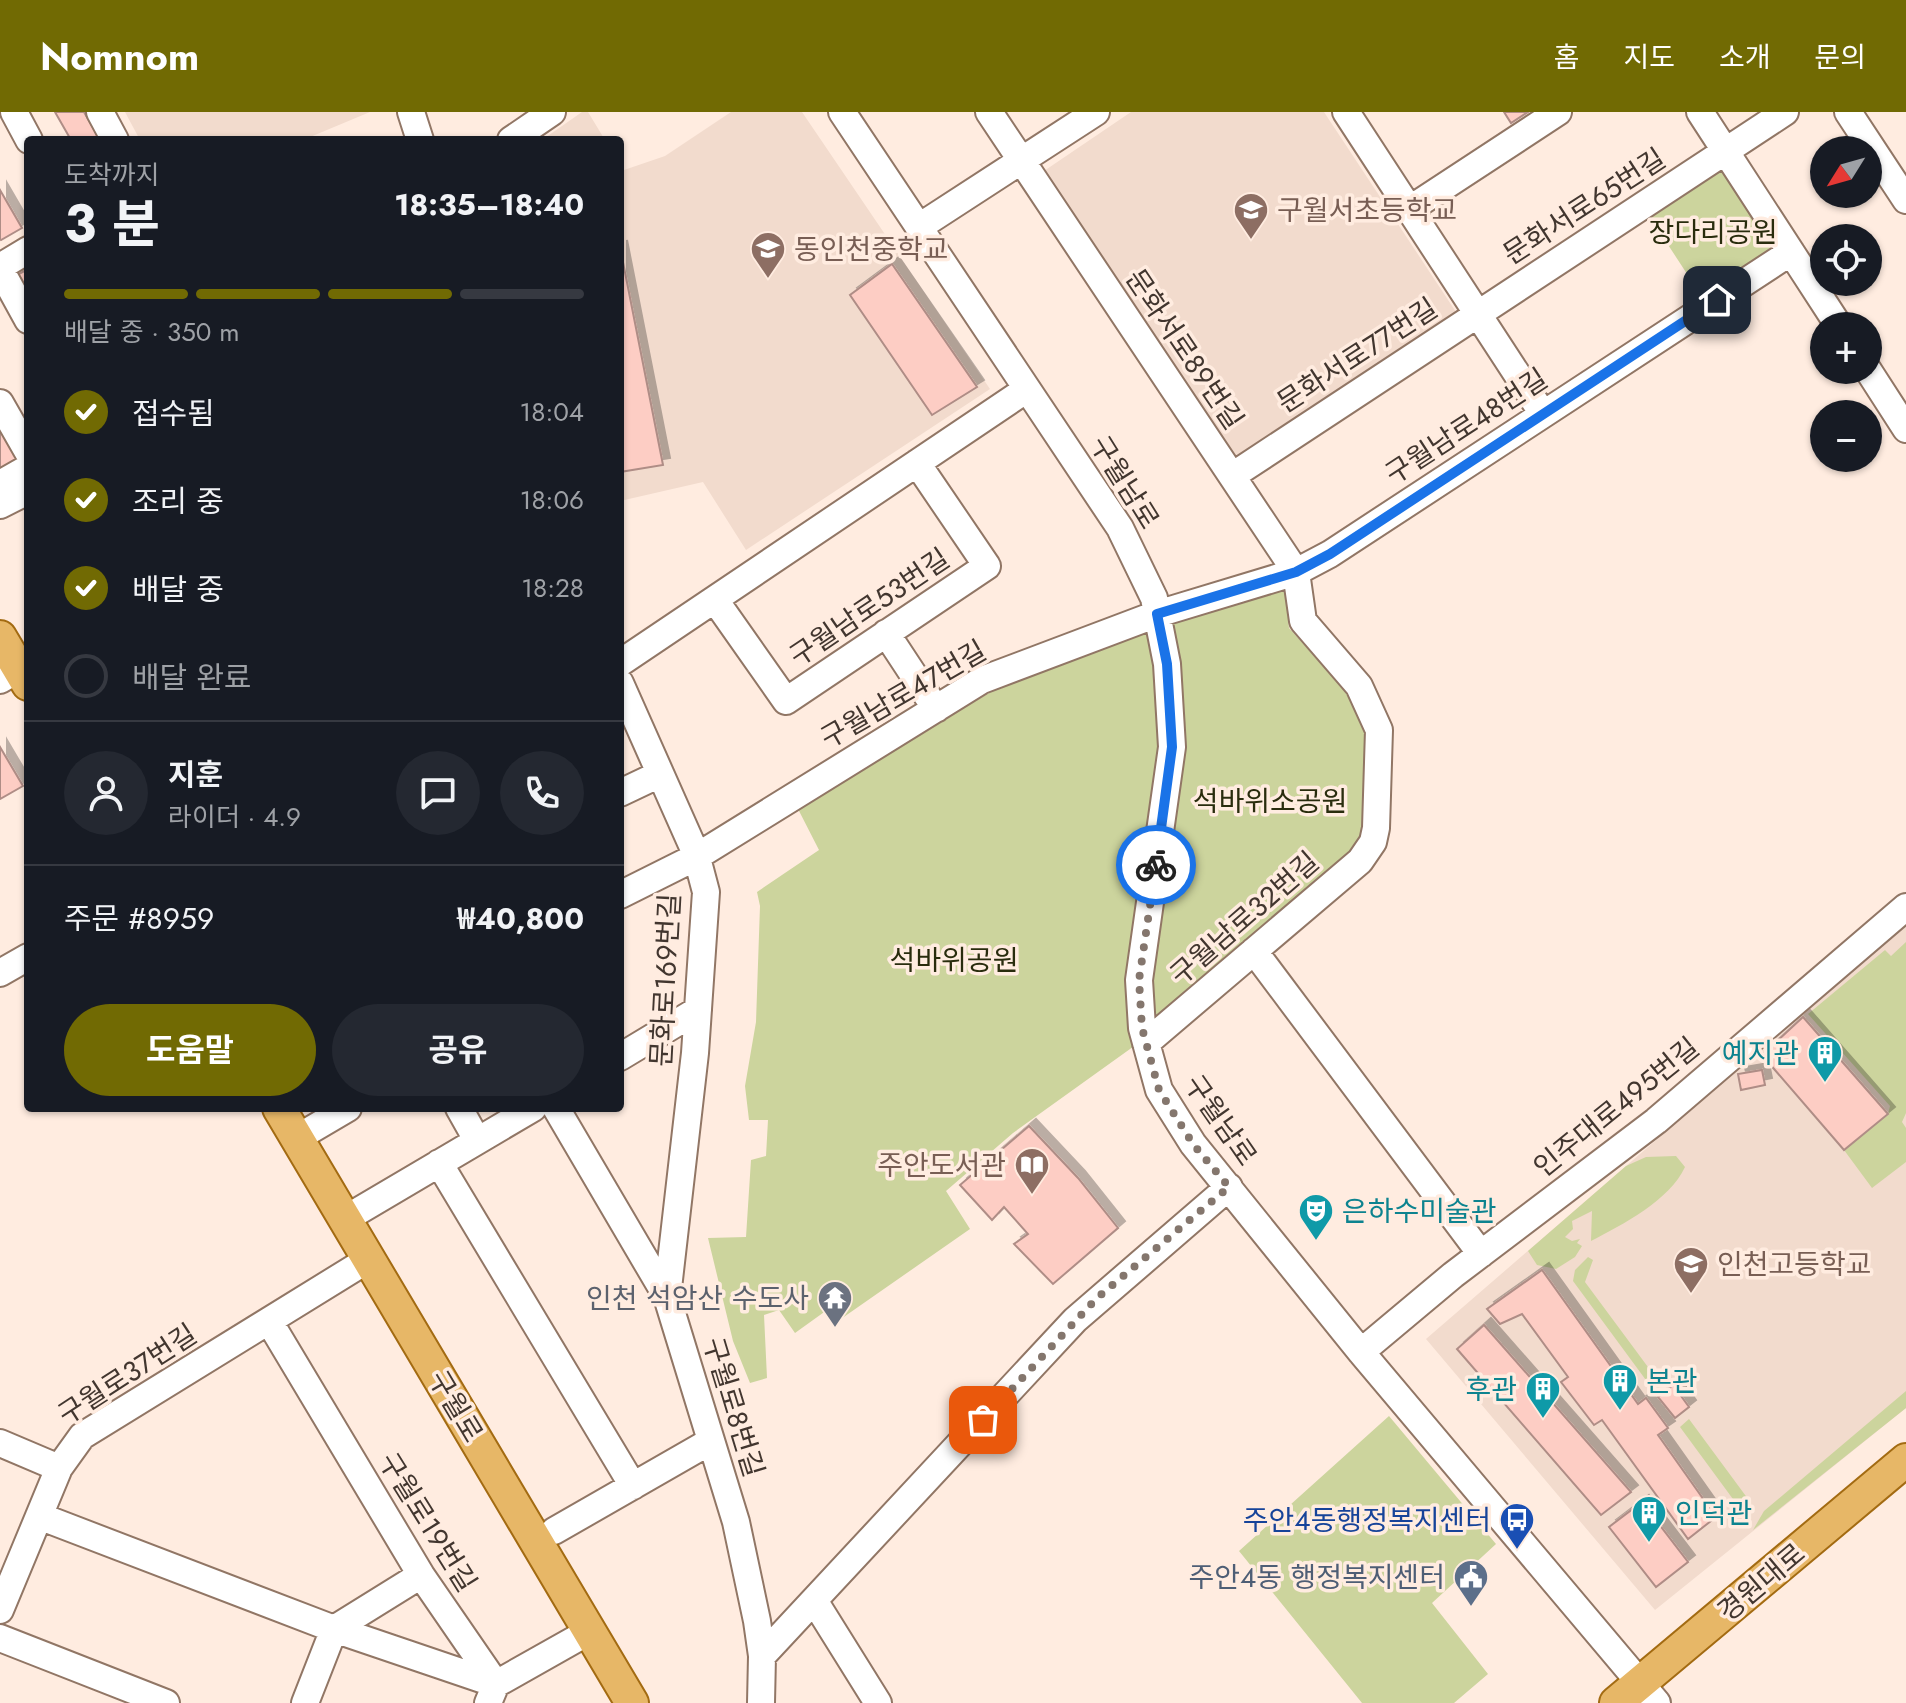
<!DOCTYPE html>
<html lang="ko">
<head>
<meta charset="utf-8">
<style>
  body { margin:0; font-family:Jost,"Noto Sans KR",sans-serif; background:#242831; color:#f1f3f6; height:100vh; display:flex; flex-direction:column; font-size:30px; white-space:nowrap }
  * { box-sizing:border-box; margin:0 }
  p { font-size:26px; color:#9ea1a6 }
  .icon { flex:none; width:44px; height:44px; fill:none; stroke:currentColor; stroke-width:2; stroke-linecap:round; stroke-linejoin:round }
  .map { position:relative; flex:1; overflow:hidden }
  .sheet { position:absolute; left:24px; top:24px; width:600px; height:976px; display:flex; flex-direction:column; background:#171b24; border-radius:8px; box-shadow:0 2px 6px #0004 }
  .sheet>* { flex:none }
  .needle { width:52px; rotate:233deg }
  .buttons { position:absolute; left:1810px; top:24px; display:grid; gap:16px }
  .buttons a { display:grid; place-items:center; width:72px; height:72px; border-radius:50%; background:#171b24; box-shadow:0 2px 6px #0004; font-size:40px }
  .pin { position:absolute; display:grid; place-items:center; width:68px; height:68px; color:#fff; margin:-34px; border-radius:16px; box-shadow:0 4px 12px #0006 }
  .courier { position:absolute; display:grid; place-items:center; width:80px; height:80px; margin:-40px; border:6px solid #1a73e8; border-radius:50%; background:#fff; color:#222; box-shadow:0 2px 10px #0007 }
  .headline em { font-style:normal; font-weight:700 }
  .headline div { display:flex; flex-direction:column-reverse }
  .headline { display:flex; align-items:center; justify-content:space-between; height:136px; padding:0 40px }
  h1 { font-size:52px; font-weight:700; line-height:60px }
  .bar { display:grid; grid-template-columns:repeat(4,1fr); gap:12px 8px; align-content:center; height:96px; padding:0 40px }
  .bar i { height:10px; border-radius:6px; background:#363941 }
  .bar .selected { background:#716a03 }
  .bar p { grid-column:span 4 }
  .line { display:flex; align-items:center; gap:20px; padding:0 40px; border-top:2px solid #363941 }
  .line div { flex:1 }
  .round { display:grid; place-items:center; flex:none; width:84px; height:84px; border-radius:42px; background:#242831 }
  ol { padding:0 40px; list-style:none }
  li { display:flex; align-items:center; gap:24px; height:88px }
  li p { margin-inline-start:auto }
  li .icon { padding:8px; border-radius:50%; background:#716a03; color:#fff; stroke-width:4 }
  li:last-child { color:#9ea1a6 }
  li i { width:44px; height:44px; border:4px solid #363941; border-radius:50% }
  .action { display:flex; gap:16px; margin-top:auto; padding:16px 40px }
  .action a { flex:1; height:92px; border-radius:48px; background:#716a03; color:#fff; font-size:32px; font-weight:700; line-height:92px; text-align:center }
  .action a+a { background:#242831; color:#f1f3f6 }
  header { display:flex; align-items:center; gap:48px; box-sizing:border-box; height:112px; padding:0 40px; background:#716a03; color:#fff }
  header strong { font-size:38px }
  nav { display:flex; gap:44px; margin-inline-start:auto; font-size:28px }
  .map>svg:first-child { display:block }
  .built { fill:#f2dbcd }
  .green { fill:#ccd49d }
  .building { fill:#fdcdc4; stroke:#af8d86; stroke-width:2; filter:url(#shadow) }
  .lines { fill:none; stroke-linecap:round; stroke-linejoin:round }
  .minor-casing { stroke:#917665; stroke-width:30 }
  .major-casing { stroke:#a36b12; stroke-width:36 }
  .minor { stroke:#fff; stroke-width:26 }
  .major { stroke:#e7b767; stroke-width:32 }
  .done { stroke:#84766d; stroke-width:8; stroke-dasharray:0 14.4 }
  .route { stroke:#1a73e8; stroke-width:10 }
  .labels { text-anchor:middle; stroke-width:7; stroke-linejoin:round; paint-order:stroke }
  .street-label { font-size:28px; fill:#42362f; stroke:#ffece0 }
  .education-label { font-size:28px; fill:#785e54; stroke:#ffece0; text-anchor:start }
  .park-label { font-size:28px; fill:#292c0d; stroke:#ffece0 }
  .culture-label { font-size:28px; fill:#0d838f; stroke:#ffece0; text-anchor:start }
  .worship-label { font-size:28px; fill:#5b616d; stroke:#ffece0; text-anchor:end }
  .transit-label { font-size:28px; fill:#164399; stroke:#ffece0; text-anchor:end }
  .service-label { font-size:28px; fill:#4e5e75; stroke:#ffece0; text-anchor:end }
</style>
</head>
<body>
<header>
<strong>Nomnom</strong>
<nav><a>홈</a><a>지도</a><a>소개</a><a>문의</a></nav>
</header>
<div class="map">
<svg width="1906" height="1591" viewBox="0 0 1906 1591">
  <defs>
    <filter id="shadow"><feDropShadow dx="7" dy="-7" stdDeviation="0" flood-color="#0004"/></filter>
  </defs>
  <rect width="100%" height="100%" fill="#ffece0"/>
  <path class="built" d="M125 0H370L303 28H140Z
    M582 0H588L605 28H542Z
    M731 0H802L990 277 746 438 703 370 620 389V52L624 58 665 44Z
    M1131 0H1324L1456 200 1236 345 1044 59Z
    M1906 812V1296L1655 1498 1426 1227Z"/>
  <path class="green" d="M1721 51 1778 139 1704 188 1648 102Z
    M1285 475 1289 516 1352 586 1366 617 1361 729 1353 744 1155 913 1150 868 1168 508Z
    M1150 518 1163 641 1137 932 1013 1021 946 1079 970 1117 838 1209 827 1198 795 1221 779 1198 764 1203 767 1266 750 1271 733 1229 708 1126 746 1125 751 1048 766 1044 768 1008H749L745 974 756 910 760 794 757 780 819 738 797 695 1006 571Z
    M1906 830V1001L1902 1010 1906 1016V1050L1872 1076 1844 1038 1888 1002 1890 994 1808 902 1885 838 1891 844Z
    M1676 1044 1685 1055C1670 1088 1622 1113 1591 1129L1592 1099 1572 1109 1573 1117 1565 1125 1572 1129 1580 1127 1577 1131 1582 1134 1575 1145 1556 1157 1537 1153 1528 1139 1626 1054 1646 1045Z
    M1588 1145 1593 1148 1585 1170 1662 1274 1654 1279 1573 1169 1575 1158Z
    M1906 1279V1296L1753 1418 1764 1399Z
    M1389 1304 1496 1432 1432 1491 1488 1562 1454 1591H1362L1239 1439Z
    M1689 1307 1751 1391 1741 1398 1680 1315Z"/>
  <path class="building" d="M55 0H84L100 28H71Z
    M1504 0H1528L1511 11Z
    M0 78 22 116 1 128 0 127Z
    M620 135 663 353 620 360Z
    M892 152 977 275 932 303 850 183Z
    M28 157V182L17 163Z
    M0 314 19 347 0 358Z
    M0 635 23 674 0 687Z
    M1803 905 1888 1002 1844 1038 1762 943Z
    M1762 958 1765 973 1741 978 1738 962Z
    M1029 1014 1078 1066 1118 1116 1053 1172 1014 1132 1028 1122 1004 1095 992 1108 960 1073Z
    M1542 1158 1638 1292 1646 1286 1668 1316 1658 1323 1716 1405 1688 1427 1602 1308 1594 1313 1561 1270 1568 1265 1522 1202 1500 1212 1487 1197Z
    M1484 1213 1631 1380 1601 1403 1457 1237Z
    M1673 1273 1689 1295 1675 1306 1658 1285Z
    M1642 1390 1688 1450 1656 1475 1609 1415Z"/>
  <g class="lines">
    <defs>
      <path id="minor" d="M14 0 29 28
        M100 0 115 28
        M411 0 420 28
        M842 0 1120 416 1154 486 1167 552 1172 635 1139 868 1142 916 1159 978 1193 1032 1361 1240 1657 1591
        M989 0 1296 460 1303 509 1359 574 1379 618 1376 716 1373 730 1360 749 1146 931
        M1346 0 1543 302
        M1700 0 1839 214
        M1848 0 1906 88
        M511 28 552 0
        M1410 97 1558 0
        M919 115 1096 0
        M0 155 28 138
        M0 157 28 208
        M1868 258 1906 317
        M0 291 28 340
        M1232 364 1785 0
        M0 372 28 356
        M0 393 28 379
        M715 488 786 589 987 454 917 351
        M886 521 936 597
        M620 551 1027 277
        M0 568 19 557
        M620 571 696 742 706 780 695 941 667 1185
        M620 681 660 662
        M620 783 696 745 982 568 1157 502 1296 460 1330 442 1791 140
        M1254 839 1481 1142
        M0 861 28 845
        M620 945 698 898
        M459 996 477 1028
        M556 996 667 1185 736 1410 757 1509 762 1544 761 1591
        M297 1026 348 996
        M439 1051 633 1374
        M345 1107 533 996
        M269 1209 421 1463 496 1572
        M1361 1240 1453 1163 1656 1009 1906 795
        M0 1331 59 1356
        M39 1404 334 1517 496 1572
        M554 1419 711 1329
        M815 1490 878 1591
        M0 1498 59 1356 82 1324 369 1147
        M0 1526 166 1591
        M762 1544 1075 1208 1229 1075
        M305 1591 334 1517 421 1463
        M488 1591 496 1572 590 1519"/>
      <path id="major" d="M0 525 28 572
        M279 996 632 1591
        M1616 1591 1906 1348"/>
    </defs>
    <use href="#minor" class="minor-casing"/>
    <use href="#major" class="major-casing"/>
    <use href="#minor" class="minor"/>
    <use href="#major" class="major"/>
  </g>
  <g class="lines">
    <path class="done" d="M983 1308 1097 1186 1229 1075 1193 1032 1159 978 1142 916 1139 868 1156 753"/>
    <path class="route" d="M1156 753 1172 635 1167 552 1157 502 1296 460 1330 442 1717 188"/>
  </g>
  <defs>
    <symbol id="school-pin" viewBox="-11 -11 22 30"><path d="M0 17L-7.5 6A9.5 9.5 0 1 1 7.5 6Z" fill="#8d6e63" stroke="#ffece0"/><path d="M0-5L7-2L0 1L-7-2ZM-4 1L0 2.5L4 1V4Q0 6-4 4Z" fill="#fff"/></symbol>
    <symbol id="building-pin" viewBox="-11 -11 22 30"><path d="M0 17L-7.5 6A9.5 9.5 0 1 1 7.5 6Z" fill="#0f9aa8" stroke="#ffece0"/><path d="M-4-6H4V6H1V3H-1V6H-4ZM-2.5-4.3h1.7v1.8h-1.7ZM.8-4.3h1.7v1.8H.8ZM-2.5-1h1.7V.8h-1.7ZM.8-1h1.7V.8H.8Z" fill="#fff"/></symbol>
    <symbol id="library-pin" viewBox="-11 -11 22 30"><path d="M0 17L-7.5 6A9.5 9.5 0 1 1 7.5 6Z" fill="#8d6e63" stroke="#ffece0"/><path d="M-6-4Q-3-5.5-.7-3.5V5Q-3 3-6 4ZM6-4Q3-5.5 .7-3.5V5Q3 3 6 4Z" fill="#fff"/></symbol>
    <symbol id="theatre-pin" viewBox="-11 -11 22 30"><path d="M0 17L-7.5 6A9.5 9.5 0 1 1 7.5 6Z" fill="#0f9aa8" stroke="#ffece0"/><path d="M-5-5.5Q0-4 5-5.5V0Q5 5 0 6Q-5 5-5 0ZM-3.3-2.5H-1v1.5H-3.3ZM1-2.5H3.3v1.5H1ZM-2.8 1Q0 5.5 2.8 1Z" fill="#fff"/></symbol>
    <symbol id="temple-pin" viewBox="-11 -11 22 30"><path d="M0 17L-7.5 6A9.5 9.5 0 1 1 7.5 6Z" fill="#6b7280" stroke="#ffece0"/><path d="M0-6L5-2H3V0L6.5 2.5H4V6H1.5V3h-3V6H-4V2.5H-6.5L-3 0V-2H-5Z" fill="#fff"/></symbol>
    <symbol id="bus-pin" viewBox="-11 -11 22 30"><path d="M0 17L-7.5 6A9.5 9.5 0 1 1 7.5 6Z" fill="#1a4fb4" stroke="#ffece0"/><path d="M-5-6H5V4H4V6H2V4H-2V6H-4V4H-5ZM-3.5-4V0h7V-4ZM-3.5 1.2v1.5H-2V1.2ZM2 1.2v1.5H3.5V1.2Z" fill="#fff"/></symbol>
    <symbol id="civic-pin" viewBox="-11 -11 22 30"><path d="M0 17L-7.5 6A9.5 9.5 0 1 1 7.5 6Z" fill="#5c6f8a" stroke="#ffece0"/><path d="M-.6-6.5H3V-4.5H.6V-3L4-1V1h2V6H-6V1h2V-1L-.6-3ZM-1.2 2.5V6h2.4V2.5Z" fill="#fff"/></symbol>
  </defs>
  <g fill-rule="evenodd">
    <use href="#school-pin" x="1231" y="78" width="40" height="54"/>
    <use href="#school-pin" x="748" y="117" width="40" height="54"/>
    <use href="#building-pin" x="1805" y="921" width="40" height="54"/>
    <use href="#library-pin" x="1012" y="1033" width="40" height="54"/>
    <use href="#theatre-pin" x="1296" y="1079" width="40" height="54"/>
    <use href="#school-pin" x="1671" y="1132" width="40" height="54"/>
    <use href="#temple-pin" x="815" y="1166" width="40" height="54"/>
    <use href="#building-pin" x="1600" y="1249" width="40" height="54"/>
    <use href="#building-pin" x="1523" y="1257" width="40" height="54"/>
    <use href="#building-pin" x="1629" y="1381" width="40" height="54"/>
    <use href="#bus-pin" x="1497" y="1388" width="40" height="54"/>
    <use href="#civic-pin" x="1451" y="1445" width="40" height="54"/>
  </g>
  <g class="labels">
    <g class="street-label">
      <text transform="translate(1584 94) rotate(-33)" y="10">문화서로65번길</text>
      <text transform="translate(1185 237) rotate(56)" y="10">문화서로89번길</text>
      <text transform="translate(1357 243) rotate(-33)" y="10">문화서로77번길</text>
      <text transform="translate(1466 314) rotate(-33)" y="10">구월남로48번길</text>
      <text transform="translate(1125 370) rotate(58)" y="10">구월남로</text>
      <text transform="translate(869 495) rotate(-34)" y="10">구월남로53번길</text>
      <text transform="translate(903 582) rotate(-30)" y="10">구월남로47번길</text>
      <text transform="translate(1244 806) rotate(-41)" y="10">구월남로32번길</text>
      <text transform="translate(665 868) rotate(-87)" y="10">문화로169번길</text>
      <text transform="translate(1616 995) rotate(-39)" y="10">인주대로495번길</text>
      <text transform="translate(1221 1008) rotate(55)" y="10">구월남로</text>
      <text transform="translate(127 1262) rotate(-33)" y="10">구월로37번길</text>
      <text transform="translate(456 1294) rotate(59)" y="10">구월로</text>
      <text transform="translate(734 1295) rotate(73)" y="10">구월로8번길</text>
      <text transform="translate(428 1410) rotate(58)" y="10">구월로19번길</text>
      <text transform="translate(1761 1470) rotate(-40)" y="10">경원대로</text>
    </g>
    <g class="education-label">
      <text x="1277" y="108">구월서초등학교</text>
      <text x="794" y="147">동인천중학교</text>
      <text x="1006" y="1063" text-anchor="end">주안도서관</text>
      <text x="1717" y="1162">인천고등학교</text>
    </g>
    <g class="park-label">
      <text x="1713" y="130">장다리공원</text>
      <text x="1270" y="699">석바위소공원</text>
      <text x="954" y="858">석바위공원</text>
    </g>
    <g class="culture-label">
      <text x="1799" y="951" text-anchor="end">예지관</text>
      <text x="1342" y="1109">은하수미술관</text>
      <text x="1646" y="1279">본관</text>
      <text x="1517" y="1287" text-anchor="end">후관</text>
      <text x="1675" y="1411">인덕관</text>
    </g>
    <g class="worship-label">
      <text x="809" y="1196">인천 석암산 수도사</text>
    </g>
    <g class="transit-label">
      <text x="1491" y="1418">주안4동행정복지센터</text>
    </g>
    <g class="service-label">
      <text x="1445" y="1475">주안4동 행정복지센터</text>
    </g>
  </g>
</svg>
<div class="buttons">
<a><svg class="needle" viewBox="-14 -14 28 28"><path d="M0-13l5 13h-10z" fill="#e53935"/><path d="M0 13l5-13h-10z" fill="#9ea1a6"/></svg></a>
<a><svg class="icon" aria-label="locate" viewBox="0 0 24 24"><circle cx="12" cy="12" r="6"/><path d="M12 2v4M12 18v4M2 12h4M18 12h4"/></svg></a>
<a>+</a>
<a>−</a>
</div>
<div class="pin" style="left:983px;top:1308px;background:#ea580c"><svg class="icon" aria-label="bag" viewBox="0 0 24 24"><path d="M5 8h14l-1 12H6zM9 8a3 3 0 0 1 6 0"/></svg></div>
<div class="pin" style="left:1717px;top:188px;background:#1f2937"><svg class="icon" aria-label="home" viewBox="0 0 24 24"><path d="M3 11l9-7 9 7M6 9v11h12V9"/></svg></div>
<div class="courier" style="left:1156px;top:753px"><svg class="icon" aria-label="bike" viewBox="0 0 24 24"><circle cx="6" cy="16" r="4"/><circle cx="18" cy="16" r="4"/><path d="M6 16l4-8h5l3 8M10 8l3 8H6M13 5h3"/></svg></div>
<section class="sheet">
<div class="headline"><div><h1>3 분</h1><p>도착까지</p></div><em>18:35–18:40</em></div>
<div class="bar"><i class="selected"></i><i class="selected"></i><i class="selected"></i><i></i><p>배달 중 · 350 m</p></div>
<ol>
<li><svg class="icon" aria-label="check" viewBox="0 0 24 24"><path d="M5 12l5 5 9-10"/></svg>접수됨<p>18:04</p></li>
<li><svg class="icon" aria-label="check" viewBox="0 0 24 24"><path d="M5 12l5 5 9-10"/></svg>조리 중<p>18:06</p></li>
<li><svg class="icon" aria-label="check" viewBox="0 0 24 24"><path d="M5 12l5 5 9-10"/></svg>배달 중<p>18:28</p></li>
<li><i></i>배달 완료</li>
</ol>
<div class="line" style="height:144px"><a class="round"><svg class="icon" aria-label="person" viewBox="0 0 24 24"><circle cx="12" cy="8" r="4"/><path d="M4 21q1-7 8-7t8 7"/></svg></a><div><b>지훈</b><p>라이더 · 4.9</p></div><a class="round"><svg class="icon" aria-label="chat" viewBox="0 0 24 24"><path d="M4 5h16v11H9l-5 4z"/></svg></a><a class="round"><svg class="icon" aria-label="phone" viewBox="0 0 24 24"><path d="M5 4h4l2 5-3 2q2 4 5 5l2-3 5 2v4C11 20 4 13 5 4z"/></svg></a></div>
<div class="line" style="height:104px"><div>주문 #8959</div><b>₩40,800</b></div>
<div class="action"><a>도움말</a><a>공유</a></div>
</section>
</div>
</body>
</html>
